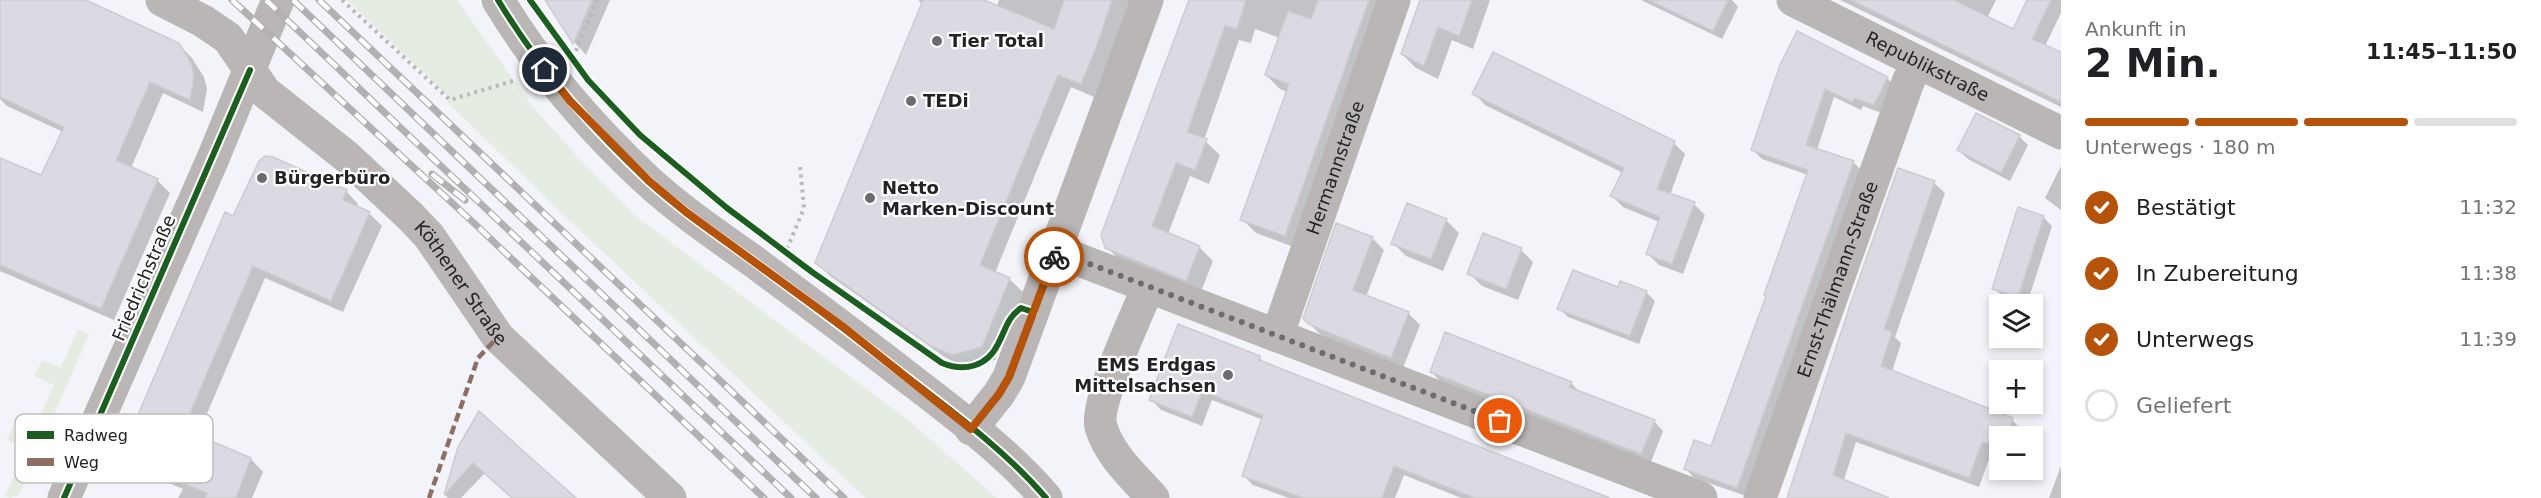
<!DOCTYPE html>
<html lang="de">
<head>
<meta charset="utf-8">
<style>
  body { margin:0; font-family:"DejaVu Sans",sans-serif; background:#f2f2f2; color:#202124; height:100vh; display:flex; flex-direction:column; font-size:22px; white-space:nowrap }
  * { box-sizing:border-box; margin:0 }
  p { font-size:20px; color:#757577 }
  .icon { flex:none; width:33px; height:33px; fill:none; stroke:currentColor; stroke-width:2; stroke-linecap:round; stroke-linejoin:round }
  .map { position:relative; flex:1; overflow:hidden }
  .side { display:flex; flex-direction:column; background:#fff; width:480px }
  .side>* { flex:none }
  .fabs { position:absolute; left:1989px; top:294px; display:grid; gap:12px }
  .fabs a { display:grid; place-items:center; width:54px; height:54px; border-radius:0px; background:#fff; box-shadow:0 3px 9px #0003; font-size:30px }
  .pin { position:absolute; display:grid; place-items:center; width:51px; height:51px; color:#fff; margin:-26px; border:3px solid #fff; border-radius:50%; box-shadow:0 2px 6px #0007 }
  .courier { position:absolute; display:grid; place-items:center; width:60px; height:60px; margin:-30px; border:4px solid #b45309; border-radius:50%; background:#fff; color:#222; box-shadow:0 2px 8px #0007 }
  .head em { font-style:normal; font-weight:700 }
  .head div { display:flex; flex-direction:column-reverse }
  .head { display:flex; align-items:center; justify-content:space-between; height:102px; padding:0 24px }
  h1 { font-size:39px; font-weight:700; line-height:45px }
  .bar { display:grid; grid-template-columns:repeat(4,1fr); gap:9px 6px; align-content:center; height:72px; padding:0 24px }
  .bar i { height:8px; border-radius:4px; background:#e0e0e0 }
  .bar .on { background:#b45309 }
  .bar p { grid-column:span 4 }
  ol { padding:0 24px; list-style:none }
  li { display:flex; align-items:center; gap:18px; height:66px }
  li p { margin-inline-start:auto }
  li .icon { padding:6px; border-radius:50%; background:#b45309; color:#fff; stroke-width:4 }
  li:last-child { color:#757577 }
  li i { width:33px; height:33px; border:3px solid #e0e0e0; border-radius:50% }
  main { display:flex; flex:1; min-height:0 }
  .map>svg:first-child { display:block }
  .green { fill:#e5ece2 }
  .shadow { fill:#0003 }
  .building { fill:#dbdae2; stroke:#ccccd0; stroke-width:1.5 }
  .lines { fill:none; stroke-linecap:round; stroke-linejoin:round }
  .path { stroke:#bbb8ba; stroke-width:4; stroke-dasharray:3 4.5; stroke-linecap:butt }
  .minor { stroke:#bab6b6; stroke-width:33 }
  .rail-casing { stroke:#b2b0b2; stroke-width:7 }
  .rail { stroke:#fff; stroke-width:4.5; stroke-dasharray:14; stroke-linecap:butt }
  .quiet { stroke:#8d6e63; stroke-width:4.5; stroke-dasharray:9 4.5; stroke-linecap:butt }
  .cycleway-casing { stroke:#fff; stroke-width:10 }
  .cycleway { stroke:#1b5e20; stroke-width:6 }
  .done { stroke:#6c6c70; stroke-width:6; stroke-dasharray:0 10.8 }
  .route { stroke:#b45309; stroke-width:8 }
  .poi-dot { fill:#6c6c70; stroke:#fff; stroke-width:2 }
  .labels { text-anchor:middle; stroke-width:4.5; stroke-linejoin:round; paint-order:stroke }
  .poi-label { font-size:18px; font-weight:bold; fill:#232327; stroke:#fff; text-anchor:start }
  .street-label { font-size:18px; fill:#232327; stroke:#fff }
  .key { fill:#fff; stroke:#bdbdbe; stroke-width:1.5 }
  .key-label { font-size:16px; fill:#232327 }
</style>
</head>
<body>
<main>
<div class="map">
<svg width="2061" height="498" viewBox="0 0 2061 498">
  <rect width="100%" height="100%" fill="#f3f4f9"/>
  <path class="green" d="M347 0H457L532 106 577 156 637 217 908 420 997 498H865L571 222 448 103V96Z
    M78 329 89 334 19 495 10 498 5 496 26 448 7 440 13 425 33 433 54 385 34 376 42 360 61 368Z"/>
  <path class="shadow" d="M0 0H82L179 45 192 58 204 77 207 89 203 112 163 93 131 168 157 180 170 193 114 320 0 271V159L42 177 63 132 7 106 0 99Z
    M547 0H610L586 55 575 43Z
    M918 0H980L997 7 999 0H1130L1094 97 1071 87 995 273 1009 279 1023 292 995 360 967 368 946 358 830 276 817 263 923 5Z
    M1191 0H1388L1299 249 1256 233 1242 219 1288 92 1280 89 1266 75 1280 38 1255 29 1251 43 1239 40 1204 140 1220 155 1209 184 1190 176 1168 234 1199 247 1213 261 1200 294 1121 262 1107 247Z
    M1421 0H1490L1473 49 1452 40 1438 79 1416 68 1402 54Z
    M1641 0H1732L1738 7 1722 39Z
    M1840 0H1996L1987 18 2013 31 2028 0H2061V13L2045 46 2061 54V107Z
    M1782 65 1887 78 1896 87 1884 114 1863 106 1861 110 1834 97 1817 150 1853 162 1862 171 1746 496 1694 478 1685 468 1712 448 1767 297 1808 175 1762 159 1753 150Z
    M1474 93 1674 143 1685 154 1670 195 1694 204 1705 215 1683 274 1659 265 1648 254 1659 222 1623 207 1612 196 1623 173 1485 105Z
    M2019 136 2028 145 2010 181 1968 159 1958 150Z
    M2061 166V210L2045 198Z
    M1899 170 1934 183 1945 193 1895 337 1901 343 1892 372 2012 420 2022 430 2020 436H2000V453L1992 451 1979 487 1856 442 1844 480 1889 498H1789Z
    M346 191 358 204 357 208 370 214 382 226 343 312 265 278 197 437 251 459 263 472 252 498H178L183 489 154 477 142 465 151 445 145 443 133 430 234 218Z
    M2043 217 2052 226 2027 304 2003 297 1994 288Z
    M1446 220 1459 233 1443 271 1406 256 1393 243Z
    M1372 238 1384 250 1366 297 1409 314 1420 325 1403 368 1321 335 1309 323Z
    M1521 250 1533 262 1518 300 1482 286 1469 273Z
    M1619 289 1646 292 1655 301 1639 344 1568 317 1559 308Z
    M1259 357 1266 364 1609 498H1461L1404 475 1395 498H1289L1253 485 1243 475 1263 420 1212 400 1202 426 1161 410 1151 399Z
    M1431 372 1571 383 1580 392 1654 421 1663 431 1651 462 1440 381Z
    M459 447 573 498H513L485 473 461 498H448L445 495Z
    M2061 466V498H2049Z"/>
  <path class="building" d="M0 0H86L179 43 191 63 194 76 190 100 150 82 116 160 158 179 101 309 0 265V158L41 175 64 127 0 97Z
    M545 0H592L573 44Z
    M923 0H984L1054 29 1064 0H1112L1096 48 1081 84 1058 75 980 265 1010 278 982 347 952 355 931 346 815 263Z
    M1189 0H1246L1237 29 1225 26 1187 132 1207 139 1195 170 1176 163 1152 226 1200 246 1186 281 1105 248 1101 235Z
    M1318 0H1369L1285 236 1240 220 1289 84 1265 75 1288 11 1311 19Z
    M1420 0H1472L1459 36 1438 27 1424 66 1401 54Z
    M1649 0H1728L1713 31Z
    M1851 0H1954L2013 29 2027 0H2051L2032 39 2061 52V102Z
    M1797 31 1888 77 1874 105 1854 98 1852 102 1825 89 1806 145 1854 161 1737 488 1684 469 1694 440 1711 446 1766 296 1764 295 1808 170 1751 150 1780 65Z
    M1493 52 1675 141 1657 189 1695 202 1672 264 1646 254 1660 217 1610 196 1624 168 1472 94Z
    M1976 113 2020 135 2001 173 1957 150Z
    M265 156 273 157 347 190 343 200 370 212 331 301 253 266 183 429 251 458 236 498H205L207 493 140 465 152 439 131 431 225 212 233 216 259 161Z
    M1898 168 1935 181 1884 329 1892 332 1881 366 2013 418 2006 436H2000V448L1982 442 1969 478 1846 433 1833 475 1889 498H1787L1850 305Z
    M1407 203 1447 219 1431 259 1391 244Z
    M2018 207 2044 216 2018 297 1992 289Z
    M1336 223 1373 237 1353 290 1409 312 1391 358 1308 324 1303 318Z
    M1483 233 1522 248 1506 289 1467 274Z
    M1573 270 1618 287 1620 281 1647 291 1630 336 1557 309Z
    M1178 324 1260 356 1259 360 1610 498H1475L1394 466 1382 498H1304L1242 476 1263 415 1202 391 1192 417 1149 400Z
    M1445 332 1572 382 1569 387 1655 420 1641 454 1430 372Z
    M479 411 531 458 576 498H512L473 463 444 495 458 447Z"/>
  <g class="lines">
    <path class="path" d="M342 0 450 100 516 80
      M573 58 597 0
      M787 249 804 208 800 166"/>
    <g class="minor">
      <path id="s1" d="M162 0 203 21 228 38 265 92 347 157 411 217 429 236 498 337 670 498"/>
      <path d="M498 0C539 68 590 127 648 181 681 211 718 236 753 261 803 298 853 335 902 373 950 410 1006 451 1046 498"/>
      <path id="s2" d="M1793 0 2061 133"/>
      <path d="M1056 251 1701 498"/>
      <path d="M1148 287C1138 313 1094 404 1101 427 1110 456 1133 476 1153 498"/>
      <path id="s3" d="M1277 336 1394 0"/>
      <path d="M971 429 999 394 1009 377 1147 0"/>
      <path d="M64 498 214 156 278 0"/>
      <path id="s4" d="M1760 498 1908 82 1918 62"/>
    </g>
    <defs>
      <path id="rail" d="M232 0 476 225 764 498
        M266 0 791 498
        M293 0 816 498
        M319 0 844 498
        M432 174 465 200"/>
    </defs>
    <use href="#rail" class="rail-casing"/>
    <use href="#rail" class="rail"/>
    <path class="quiet" d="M429 498 478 358 498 337"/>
    <defs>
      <path id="cycleway" d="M498 0C539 68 590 127 648 181 681 211 718 236 753 261 803 298 853 335 902 373 950 410 1006 451 1046 498
        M530 0 588 80 640 135 727 208 812 272 942 363C964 372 987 367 998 344 1006 329 1007 318 1021 308L1033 312
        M64 498 250 70"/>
    </defs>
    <use href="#cycleway" class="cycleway-casing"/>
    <use href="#cycleway" class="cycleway"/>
  </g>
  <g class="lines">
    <path class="done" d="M1054 257 1056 251 1500 421"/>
    <path class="route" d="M545 70 570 101 649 181 686 212 842 326 971 429 999 394 1009 377 1054 257"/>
  </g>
  <g class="poi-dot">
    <circle cx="937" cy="41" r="6"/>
    <circle cx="911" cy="101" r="6"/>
    <circle cx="262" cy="178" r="6"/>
    <circle cx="870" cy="198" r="6"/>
    <circle cx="1228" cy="375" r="6"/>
  </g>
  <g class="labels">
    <g class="poi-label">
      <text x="949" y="47">Tier Total</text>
      <text x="923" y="107">TEDi</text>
      <text x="274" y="184">Bürgerbüro</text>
      <text x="882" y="194">Netto<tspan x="882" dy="21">Marken-Discount</tspan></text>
      <text x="1216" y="371" text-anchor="end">EMS Erdgas<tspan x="1216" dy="21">Mittelsachsen</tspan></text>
    </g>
    <g class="street-label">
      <text dy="6" stroke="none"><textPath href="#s2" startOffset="150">Republikstraße</textPath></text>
      <text dy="6" stroke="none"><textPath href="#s3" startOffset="178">Hermannstraße</textPath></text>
      <text transform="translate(144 278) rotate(-67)" y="6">Friedrichstraße</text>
      <text dy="6" stroke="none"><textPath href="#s4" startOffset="232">Ernst-Thälmann-Straße</textPath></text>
      <text dy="6" stroke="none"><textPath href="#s1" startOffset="417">Köthener Straße</textPath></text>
    </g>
  </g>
  <rect x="15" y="414" width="198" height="69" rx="9" class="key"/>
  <rect x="27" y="431" width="27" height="8" fill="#1b5e20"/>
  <rect x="27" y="458" width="27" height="8" fill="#8d6e63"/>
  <g class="key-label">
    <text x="64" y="441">Radweg</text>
    <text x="64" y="468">Weg</text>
  </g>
</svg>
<div class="fabs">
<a><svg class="icon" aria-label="layers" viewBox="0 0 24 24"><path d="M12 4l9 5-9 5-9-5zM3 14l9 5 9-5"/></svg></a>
<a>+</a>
<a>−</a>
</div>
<div class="pin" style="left:1500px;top:421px;background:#ea580c"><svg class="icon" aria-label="bag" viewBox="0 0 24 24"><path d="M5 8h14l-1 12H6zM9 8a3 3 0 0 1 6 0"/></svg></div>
<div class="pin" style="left:545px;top:70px;background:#1f2937"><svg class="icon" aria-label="home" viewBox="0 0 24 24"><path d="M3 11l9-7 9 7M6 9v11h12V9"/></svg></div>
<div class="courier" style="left:1054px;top:257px"><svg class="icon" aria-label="bike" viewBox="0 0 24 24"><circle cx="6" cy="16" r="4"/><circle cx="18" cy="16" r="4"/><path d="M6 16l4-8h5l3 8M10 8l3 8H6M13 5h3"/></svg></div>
</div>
<section class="side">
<div class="head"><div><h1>2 Min.</h1><p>Ankunft in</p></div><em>11:45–11:50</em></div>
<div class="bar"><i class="on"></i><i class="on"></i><i class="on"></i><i></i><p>Unterwegs · 180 m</p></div>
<ol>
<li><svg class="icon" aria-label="check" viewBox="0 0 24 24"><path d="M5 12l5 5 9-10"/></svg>Bestätigt<p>11:32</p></li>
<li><svg class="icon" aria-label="check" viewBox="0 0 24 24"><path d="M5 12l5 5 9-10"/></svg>In Zubereitung<p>11:38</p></li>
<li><svg class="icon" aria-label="check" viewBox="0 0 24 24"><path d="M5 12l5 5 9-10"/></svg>Unterwegs<p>11:39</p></li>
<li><i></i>Geliefert</li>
</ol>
</section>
</main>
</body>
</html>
